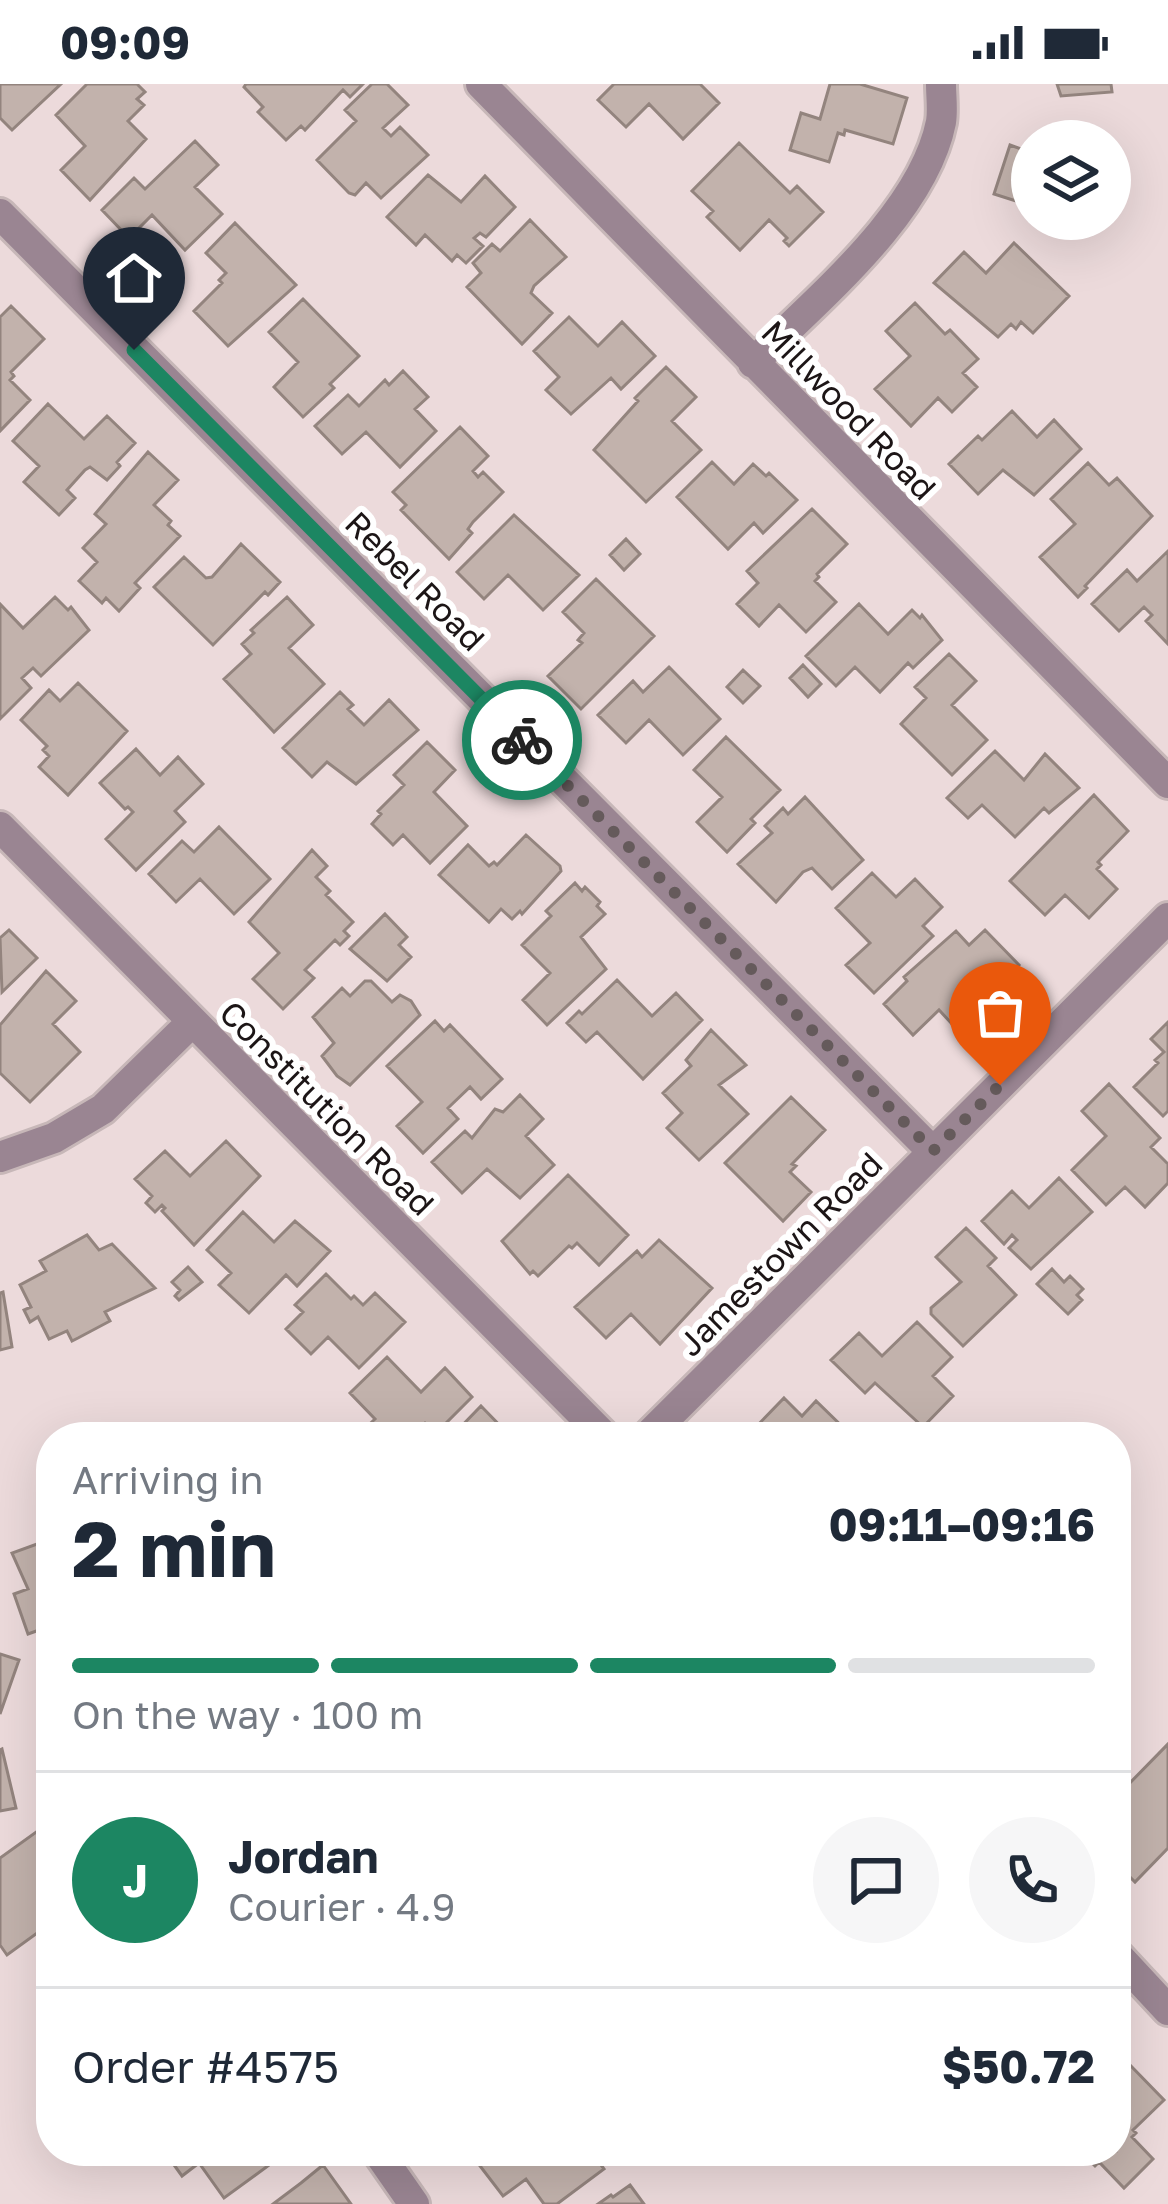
<!DOCTYPE html>
<html lang="en">
<head>
<meta charset="utf-8">
<style>
  body { margin:0; font-family:"Golos Text",sans-serif; background:#f6f6f7; color:#1f2937; height:100vh; display:flex; flex-direction:column; font-size:45px; white-space:nowrap }
  * { box-sizing:border-box; margin:0 }
  p { font-size:39px; color:#747a83 }
  .icon { flex:none; width:66px; height:66px; fill:none; stroke:currentColor; stroke-width:2; stroke-linecap:round; stroke-linejoin:round }
  .map { position:relative; flex:1; overflow:hidden }
  .details { position:absolute; left:36px; top:1338px; width:1095px; height:744px; display:flex; flex-direction:column; background:#fff; border-radius:48px; box-shadow:0 12px 48px #0002 }
  .details>* { flex:none }
  .tools { position:absolute; left:1011px; top:36px; display:grid; gap:24px }
  .tools a { display:grid; place-items:center; width:120px; height:120px; border-radius:50%; background:#fff; box-shadow:0 12px 48px #0002; font-size:60px }
  .pin { position:absolute; display:grid; place-items:center; width:102px; height:102px; color:#fff; margin:-123px -51px; border-radius:50% 50% 50% 0; rotate:-45deg; box-shadow:0 0 12px #0007 }
  .pin .icon { rotate:45deg }
  .courier { position:absolute; display:grid; place-items:center; width:120px; height:120px; margin:-60px; border:9px solid #1c8662; border-radius:50%; background:#fff; color:#222; box-shadow:0 3px 15px #0007 }
  .summary em { font-style:normal; font-weight:700 }
  .summary div { display:flex; flex-direction:column-reverse }
  .summary { display:flex; align-items:center; justify-content:space-between; height:204px; padding:0 36px }
  h1 { font-size:78px; font-weight:700; line-height:90px }
  .bar { display:grid; grid-template-columns:repeat(4,1fr); gap:18px 12px; align-content:center; height:144px; padding:0 36px }
  .bar i { height:15px; border-radius:9px; background:#e0e1e3 }
  .bar .active { background:#1c8662 }
  .bar p { grid-column:span 4 }
  .line { display:flex; align-items:center; gap:30px; padding:0 36px; border-top:3px solid #e0e1e3 }
  .line div { flex:1 }
  .round { display:grid; place-items:center; flex:none; width:126px; height:126px; border-radius:63px; background:#f6f6f7 }
  .status { display:flex; justify-content:space-between; align-items:center; height:84px; padding:0 60px; background:#fff; direction:ltr }
  .status svg { height:33px; fill:currentColor }
  .map>svg:first-child { display:block }
  .building { fill:#c2b2ac; stroke:#93847e; stroke-width:3 }
  .lines { fill:none; stroke-linecap:round; stroke-linejoin:round }
  .minor-casing { stroke:#c7b7b8; stroke-width:36 }
  .minor { stroke:#9a8592; stroke-width:30 }
  .done { stroke:#655a5b; stroke-width:12; stroke-dasharray:0 21.6 }
  .route { stroke:#1c8662; stroke-width:15 }
  .labels { text-anchor:middle; stroke-width:12; stroke-linejoin:round; paint-order:stroke }
  .street-label { font-size:33px; fill:#1c1516; stroke:#fff }
</style>
</head>
<body>
<div class="status"><b>09:09</b><svg viewBox="0 0 49 12"><path d="M0 12V9h3v3zM5 12V6h3v6zM10 12V3h3v9zM15 12V0h3v12zM26 1h20v11H26zM47 4h2v5h-2z"/></svg></div>
<div class="map">
<svg width="1168" height="2120" viewBox="0 0 1168 2120">
  <rect width="100%" height="100%" fill="#ecdadb"/>
  <path class="building" d="M0 0H61L12 46 0 34Z
    M87 0H137L145 8 137 15 144 21 128 37 146 55 90 116 61 86 85 62 56 31Z
    M246 0H363L350 13 343 6 305 46 301 42 286 56 258 28 263 23 244 3Z
    M372 0H387L408 21 383 44 391 52 400 43 428 71 381 114 366 99 355 111 349 109 317 76 356 37 345 26Z
    M614 0H700L719 19 683 55 649 20 626 43 598 16Z
    M830 0H860L907 14 893 60 845 46 844 51 838 49 829 78 790 66 801 29 820 35Z
    M1057 0H1111L1112 8 1061 12Z
    M1069 45 1105 57H1065Z
    M195 57 218 81 195 103 222 130 185 166 152 131 129 154 102 126 134 94 145 105Z
    M739 59 790 109 797 102 823 128 789 162 784 157 787 154 769 136 740 166 707 133 713 127 692 107Z
    M1010 61 1032 69V122L994 110Z
    M428 91 461 118 485 92 515 123 486 153 480 149 474 154 483 162 466 179 457 171 452 177 425 151 416 161 387 133Z
    M530 136 566 173 534 202 531 209 552 229 522 260 467 203 481 189 473 179 492 160 500 167Z
    M235 139 296 201 228 262 194 227 222 199 219 196 226 189 206 169Z
    M1014 159 1069 212 1033 249 1021 238 1016 245 1011 240 998 253 934 199 964 168 986 189Z
    M303 215 359 272 330 300 334 304 303 333 274 303 298 278 269 248Z
    M915 219 945 250 950 246 978 275 963 289 977 303 952 328 938 314 911 342 875 305 910 272 886 247Z
    M11 222 44 255 11 288 14 292 10 296 30 316 0 347V233Z
    M569 233 598 262 622 238 655 272 621 305 611 294 571 330 546 306 559 293 534 267Z
    M666 283 696 313 672 337 701 366 646 418 594 366 638 317 635 314Z
    M403 287 428 313 415 325 436 347 400 383 366 348 342 370 315 342 348 311 359 322 385 296 389 301Z
    M48 320 84 355 107 332 135 359 117 378 120 382 107 396 90 383 85 386 67 406 75 414 59 431 24 398 39 382 13 357Z
    M1012 327 1037 353 1054 336 1081 365 1034 411 1003 386 978 410 949 380 978 352 982 356Z
    M460 343 488 372 473 387 478 393 483 388 503 408 473 438 468 445 472 449 449 475 401 426 406 421 393 408Z
    M148 368 178 396 154 421 171 437 168 441 180 452 135 499 140 504 119 527 106 514 102 519 79 497 97 478 83 464 106 440 95 430Z
    M712 378 734 400 753 380 766 392 769 389 797 416 763 449 754 439 728 465 677 413Z
    M1088 379 1109 401 1117 394 1152 432 1085 502 1087 504 1078 513 1040 473 1075 440 1051 415Z
    M812 425 847 460 817 490 819 493 815 497 836 518 806 548 779 521 759 542 737 520 758 499 747 487Z
    M514 431 579 491 543 526 508 491 484 515 457 488Z
    M626 455 640 470 624 486 610 471Z
    M241 460 280 498 268 511 265 508 213 561 154 503 184 473 206 494 212 493Z
    M1168 467V560L1146 537 1152 531 1144 523 1119 547 1092 520 1127 486 1137 497Z
    M596 495 654 552 581 625 548 592 582 559 578 556 584 549 563 528Z
    M55 513 68 526 71 523 89 546 41 592 33 584 22 594 31 604 0 635V520L23 544Z
    M287 513 313 541 289 564 324 600 274 648 224 595 251 570 242 560 254 549 251 546Z
    M859 520 888 550 912 526 920 534 922 531 942 556 913 584 908 579 880 608 855 583 836 602 806 572Z
    M949 570 976 597 952 621 987 656 952 691 901 640 926 614 915 603Z
    M803 581 821 600 808 613 790 594Z
    M669 583 720 635 683 671 649 636 626 659 598 631 633 597 643 608Z
    M743 586 760 602 743 619 727 603Z
    M78 599 127 647 68 711 39 683 49 672 43 666 47 662 21 636 49 606 60 617Z
    M340 608 353 621 348 625 364 641 389 616 418 646 356 700 327 678 312 693 283 664Z
    M726 653 780 706 751 735 755 739 727 768 697 738 722 713 694 686Z
    M427 658 455 686 434 708 467 742 430 779 403 751 393 761 372 740 381 730 378 727 404 701 394 691Z
    M136 665 160 691 178 673 203 700 175 727 185 738 136 786 106 755 133 728 128 723 125 725 100 699Z
    M995 667 1024 696 1045 670 1079 704 1049 729 1044 724 1015 753 982 721 968 734 947 714Z
    M1094 711 1128 747 1098 778 1101 781 1097 785 1117 805 1089 834 1065 811 1045 831 1010 797Z
    M805 713 863 776 832 805 812 784 803 788 776 818 738 780 772 749 765 742 783 724 788 730Z
    M219 743 270 795 234 830 200 795 176 818 149 790 182 757 194 768Z
    M526 751 560 782 561 787 522 830 520 827 512 835 501 825 489 838 439 791 468 761 489 782 494 778 497 781Z
    M312 766 327 782 316 793 330 807 326 811 353 838 344 847 349 852 340 861 335 856 305 886 314 894 283 925 253 895 279 869 249 838Z
    M872 789 896 813 915 795 942 823 923 842 933 852 874 909 846 881 870 859 836 824Z
    M575 799 582 807 585 803 600 818 597 822 605 830 581 853 606 885 547 941 523 916 550 889 522 861 551 832 546 827Z
    M385 830 407 853 399 861 411 873 387 897 350 865Z
    M9 846 37 874 2 908 0 854Z
    M985 846 1019 881 1006 893 1019 907 1008 917 1020 929 996 951 985 939 967 956 939 926 913 951 884 920 907 897 904 893 956 847 969 861Z
    M46 887 76 917 53 940 80 968 30 1018 0 989V941Z
    M617 896 652 932 676 909 702 936 643 995 597 948 586 958 567 939 579 927 582 930Z
    M365 897H371L392 918 400 911 411 917 420 931 350 1001 337 992 322 972 334 959 313 933 342 904 350 912Z
    M435 937 444 947 450 941 502 995 481 1015 470 1003 448 1024 458 1035 423 1069 397 1042 422 1018 387 982Z
    M1168 938V1027L1163 1032 1134 1003 1158 979 1155 976 1164 968 1151 955Z
    M711 946 746 981 719 1001 748 1030 699 1076 667 1044 682 1029 663 1009 691 982 686 976Z
    M1109 1000 1160 1054 1151 1063 1168 1080V1099L1145 1123 1125 1103 1106 1121 1072 1086 1106 1052 1082 1027Z
    M520 1011 543 1035 526 1052 554 1081 520 1114 487 1085 462 1109 432 1078 465 1047 472 1054 495 1025 503 1028Z
    M791 1013 825 1046 792 1080 796 1082 790 1088 811 1108 783 1137 725 1079Z
    M226 1057 260 1092 194 1161 162 1127 165 1124 162 1121 155 1128 146 1119 152 1112 135 1095 165 1067 190 1092Z
    M568 1091 628 1151 599 1181 577 1159 572 1164 569 1162 538 1192 533 1187 530 1190 502 1157Z
    M1059 1094 1092 1128 1031 1185 1009 1164 1017 1156 1012 1151 1004 1160 982 1137 1012 1107 1029 1124Z
    M243 1128 274 1158 295 1137 330 1167 297 1202 286 1191 249 1229 219 1201 231 1189 207 1166Z
    M966 1144 996 1174 988 1182 1016 1211 963 1262 931 1230V1224L961 1198 936 1173Z
    M87 1151 99 1166 112 1160 155 1204 105 1228 110 1237 78 1254 72 1257 67 1247 49 1255 38 1233 30 1238 24 1226 31 1223 20 1201 46 1187 40 1177Z
    M659 1156 712 1204 660 1260 631 1230 606 1254 575 1223 637 1167 642 1173Z
    M188 1183 202 1198 179 1216 175 1212 180 1206 172 1198Z
    M1052 1185 1064 1198 1070 1192 1083 1205 1077 1211 1082 1216 1068 1230 1037 1200Z
    M326 1190 351 1215 354 1212 363 1221 375 1209 405 1238 359 1284 328 1253 311 1270 286 1245 303 1228 295 1221Z
    M3 1208 12 1263 0 1266V1209Z
    M917 1238 952 1273 933 1292 953 1312 923 1343 875 1299 865 1309 831 1276 859 1249 882 1272Z
    M387 1273 421 1308 445 1284 472 1313 439 1346 433 1347 425 1339 411 1353H362L359 1350 375 1335 350 1309Z
    M784 1314 802 1332 816 1317 850 1350 755 1353 750 1349Z
    M481 1322 511 1353H451Z
    M51 1455V1570L42 1545 28 1550 14 1510 28 1505 12 1469Z
    M0 1570 19 1576 0 1630Z
    M1168 1660V1764L1135 1798 1116 1779V1761L1126 1751 1119 1744 1116 1747V1703L1121 1708Z
    M2 1665 16 1724 0 1727V1666Z
    M39 1746 51 1763V1792L42 1799 51 1812V1839L7 1871 0 1861V1774Z
    M1130 1981 1164 2016 1133 2046 1136 2049 1132 2053 1153 2075 1124 2104 1099 2078 1095 2082 1080 2067H1116V1995Z
    M164 2067H275L280 2073 224 2114 199 2079 182 2092Z
    M492 2067H591L604 2085 557 2120H544L526 2095 503 2112 477 2078Z
    M323 2081 351 2120H273L301 2099Z
    M630 2101 644 2120H598L611 2111 613 2113Z"/>
  <g class="lines">
    <defs>
      <path id="minor" d="M481 0 1168 699
        M0 130 933 1068
        M753 279C817 215 923 129 941 38 943 26 941 12 941 0
        M0 743 605 1353
        M0 1073 54 1054 103 1025 191 939
        M647 1353 1168 834
        M1116 1870 1168 1926
        M377 2067 414 2120"/>
    </defs>
    <use href="#minor" class="minor-casing"/>
    <use href="#minor" class="minor"/>
  </g>
  <g class="lines">
    <path class="done" d="M522 656 933 1067 1000 1001"/>
    <path class="route" d="M134 266 522 656"/>
  </g>
  <g class="labels">
    <g class="street-label">
      <text transform="translate(849 326) rotate(46)" y="12">Millwood Road</text>
      <text transform="translate(415 497) rotate(45)" y="12">Rebel Road</text>
      <text transform="translate(327 1024) rotate(45)" y="12">Constitution Road</text>
      <text transform="translate(780 1170) rotate(-45)" y="12">Jamestown Road</text>
    </g>
  </g>
</svg>
<div class="tools">
<a><svg class="icon" aria-label="layers" viewBox="0 0 24 24"><path d="M12 4l9 5-9 5-9-5zM3 14l9 5 9-5"/></svg></a>
</div>
<div class="pin" style="left:1000px;top:1001px;background:#ea580c"><svg class="icon" aria-label="bag" viewBox="0 0 24 24"><path d="M5 8h14l-1 12H6zM9 8a3 3 0 0 1 6 0"/></svg></div>
<div class="pin" style="left:134px;top:266px;background:#1f2937"><svg class="icon" aria-label="home" viewBox="0 0 24 24"><path d="M3 11l9-7 9 7M6 9v11h12V9"/></svg></div>
<div class="courier" style="left:522px;top:656px"><svg class="icon" aria-label="bike" viewBox="0 0 24 24"><circle cx="6" cy="16" r="4"/><circle cx="18" cy="16" r="4"/><path d="M6 16l4-8h5l3 8M10 8l3 8H6M13 5h3"/></svg></div>
<section class="details">
<div class="summary"><div><h1>2 min</h1><p>Arriving in</p></div><em>09:11–09:16</em></div>
<div class="bar"><i class="active"></i><i class="active"></i><i class="active"></i><i></i><p>On the way · 100 m</p></div>
<div class="line" style="height:216px"><b class="round" style="background:#1c8662;color:#fff">J</b><div><b>Jordan</b><p>Courier · 4.9</p></div><a class="round"><svg class="icon" aria-label="chat" viewBox="0 0 24 24"><path d="M4 5h16v11H9l-5 4z"/></svg></a><a class="round"><svg class="icon" aria-label="phone" viewBox="0 0 24 24"><path d="M5 4h4l2 5-3 2q2 4 5 5l2-3 5 2v4C11 20 4 13 5 4z"/></svg></a></div>
<div class="line" style="height:156px"><div>Order #4575</div><b>$50.72</b></div>
</section>
</div>
</body>
</html>
